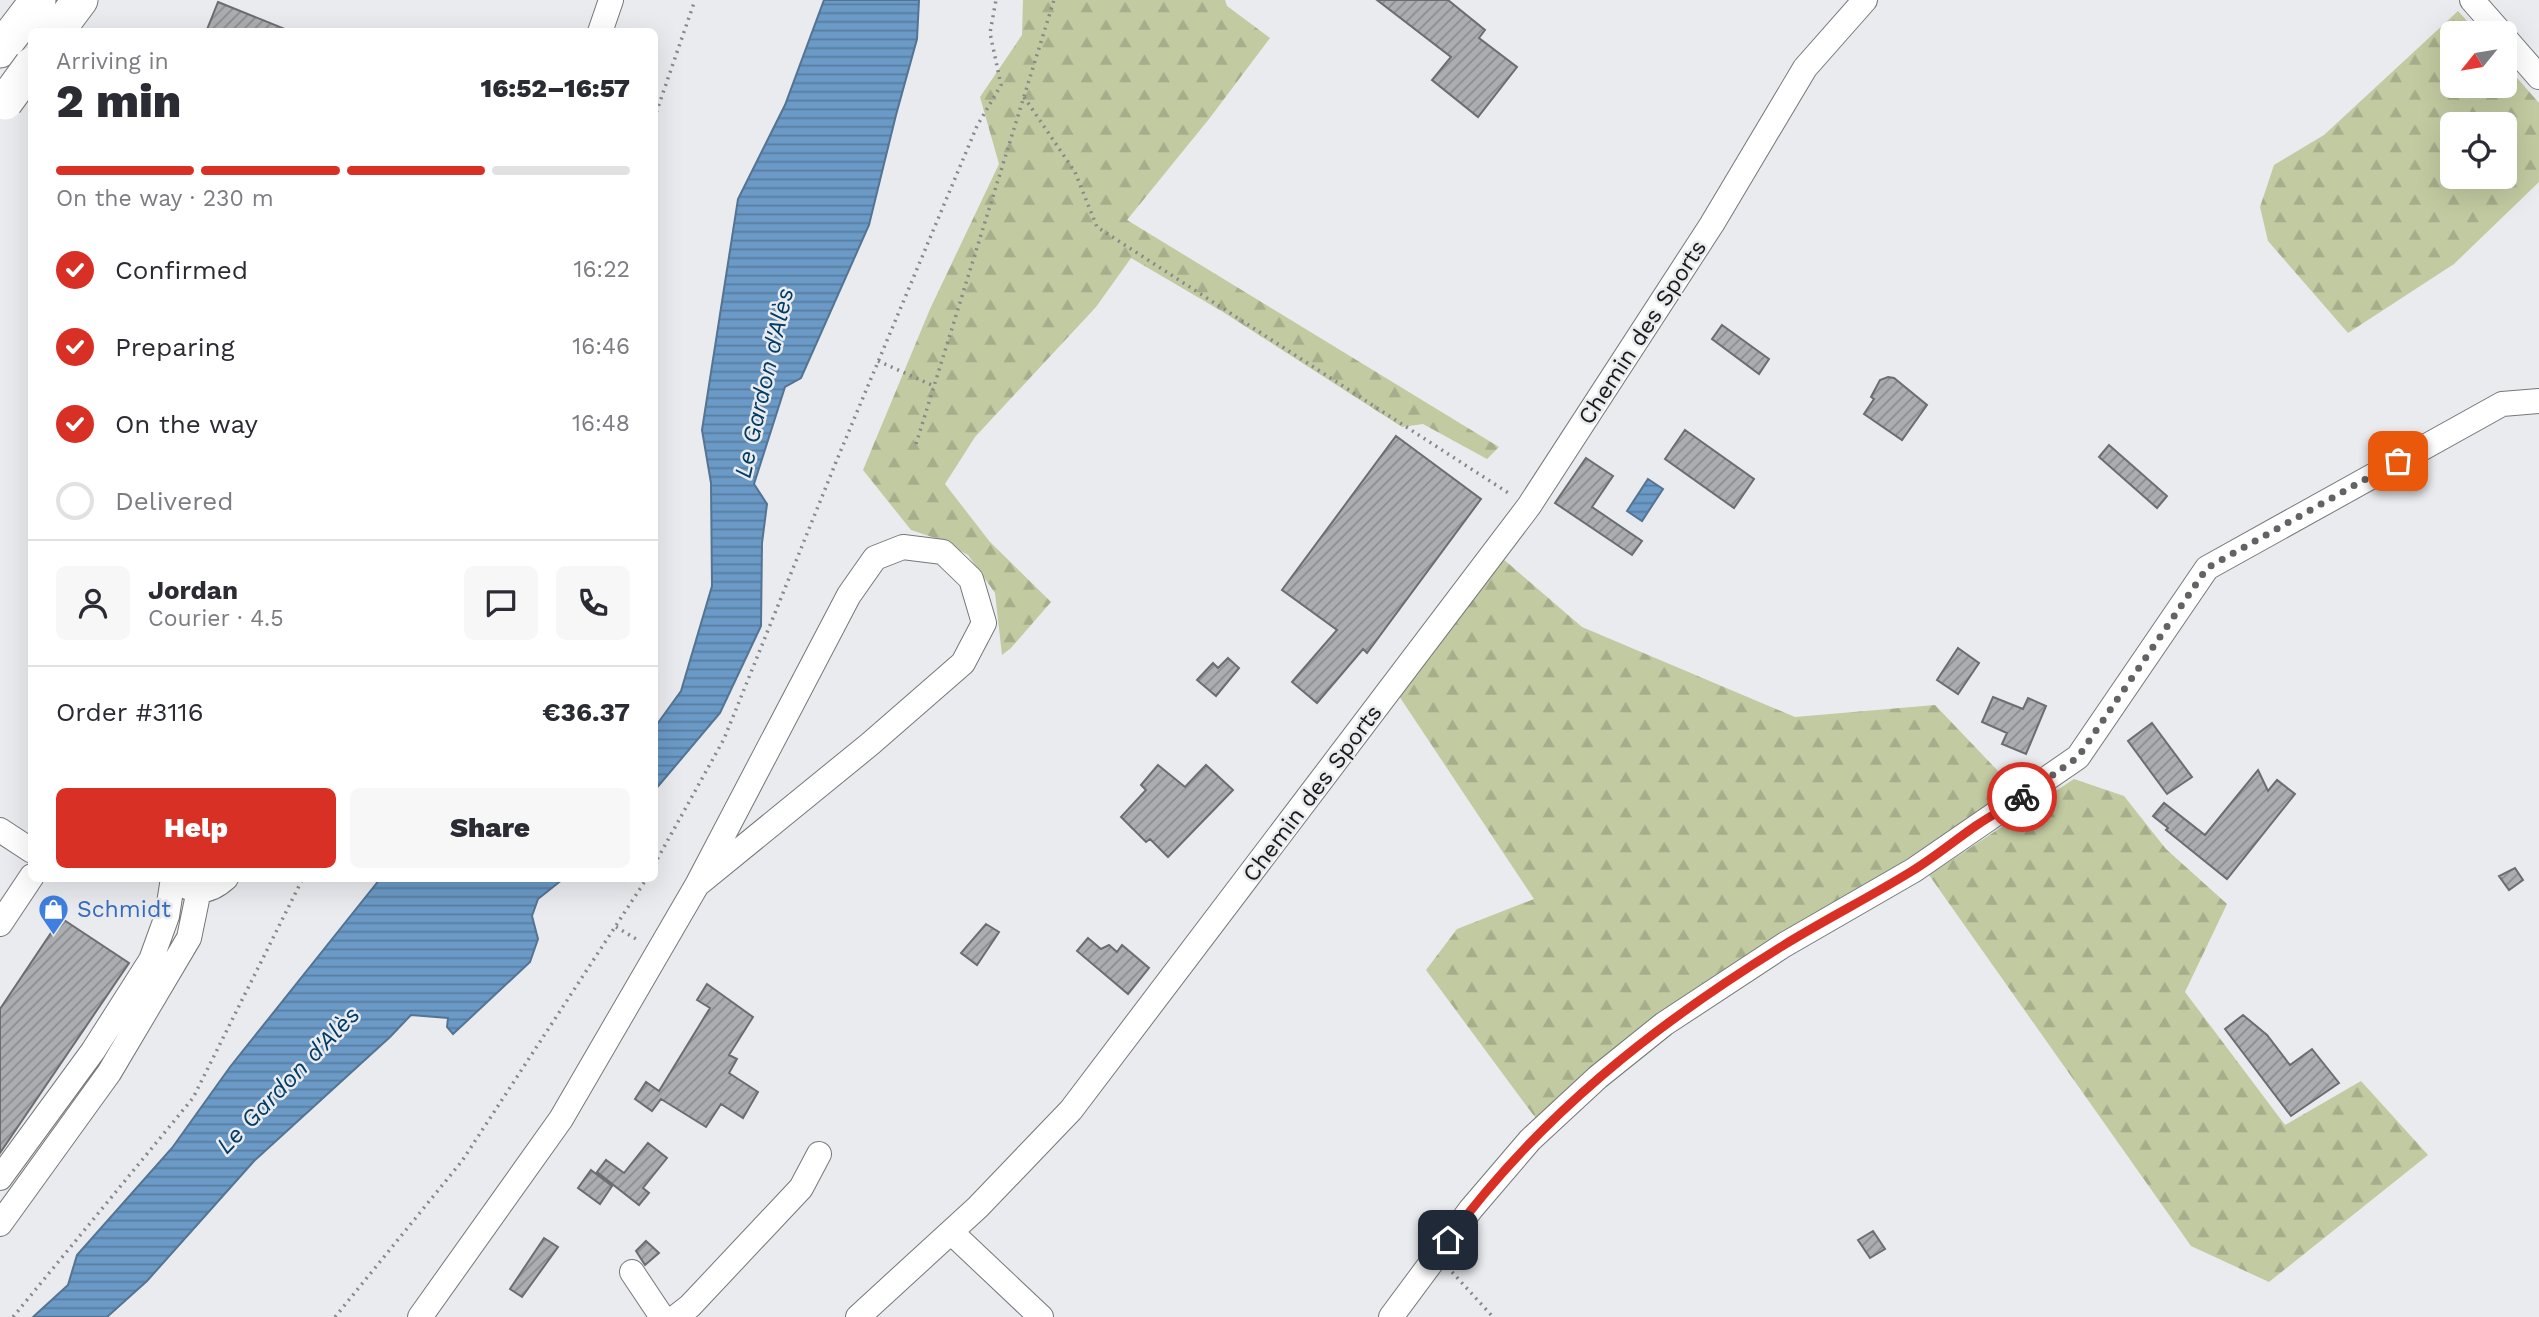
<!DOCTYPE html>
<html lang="en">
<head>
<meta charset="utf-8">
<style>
  body { margin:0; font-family:"Work Sans",sans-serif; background:#f7f7f7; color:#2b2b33; height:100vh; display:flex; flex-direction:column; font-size:26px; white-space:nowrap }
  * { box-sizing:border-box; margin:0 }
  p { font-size:23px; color:#7c7c81 }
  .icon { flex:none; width:38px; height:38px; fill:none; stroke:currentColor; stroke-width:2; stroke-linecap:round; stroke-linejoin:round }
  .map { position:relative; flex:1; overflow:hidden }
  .sheet { position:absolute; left:28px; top:28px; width:630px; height:854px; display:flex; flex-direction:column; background:#fff; border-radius:10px; box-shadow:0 7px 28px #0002 }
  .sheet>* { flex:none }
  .needle { width:46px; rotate:240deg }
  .tools { position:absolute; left:2440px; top:21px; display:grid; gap:14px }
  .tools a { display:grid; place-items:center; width:77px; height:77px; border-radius:10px; background:#fff; box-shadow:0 7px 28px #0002; font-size:35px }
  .pin { position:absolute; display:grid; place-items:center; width:60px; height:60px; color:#fff; margin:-30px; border-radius:14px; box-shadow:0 4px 10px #0006 }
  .courier { position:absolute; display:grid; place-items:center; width:70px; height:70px; margin:-35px; border:5px solid #d93025; border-radius:50%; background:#fff; color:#222; box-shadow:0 2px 9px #0007 }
  .overview em { font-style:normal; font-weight:800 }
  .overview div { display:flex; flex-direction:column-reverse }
  .overview { display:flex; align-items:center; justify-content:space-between; height:119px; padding:0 28px }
  h1 { font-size:46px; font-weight:800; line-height:52px }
  .bar { display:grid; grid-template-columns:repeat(4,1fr); gap:10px 7px; align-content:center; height:84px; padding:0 28px }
  .bar i { height:9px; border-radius:5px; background:#e1e1e2 }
  .bar .active { background:#d93025 }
  .bar p { grid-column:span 4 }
  .line { display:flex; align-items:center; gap:18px; padding:0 28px; border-top:2px solid #e1e1e2 }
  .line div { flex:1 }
  .round { display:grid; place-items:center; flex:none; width:74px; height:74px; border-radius:10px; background:#f7f7f7 }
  ol { padding:0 28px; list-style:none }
  li { display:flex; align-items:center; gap:21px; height:77px }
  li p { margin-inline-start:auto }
  li .icon { padding:7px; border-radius:50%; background:#d93025; color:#fff; stroke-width:4 }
  li:last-child { color:#7c7c81 }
  li i { width:38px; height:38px; border:4px solid #e1e1e2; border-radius:50% }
  .cta { display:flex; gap:14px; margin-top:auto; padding:14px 28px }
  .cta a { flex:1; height:80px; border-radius:10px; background:#d93025; color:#fff; font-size:28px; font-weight:800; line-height:80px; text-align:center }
  .cta a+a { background:#f7f7f7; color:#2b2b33 }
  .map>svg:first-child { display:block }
  .forest { fill:url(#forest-firs); fill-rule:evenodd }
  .water { fill:url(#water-rules); stroke:#537493; stroke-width:2 }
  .building { fill:url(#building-hatch); stroke:#6c6d70; stroke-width:2 }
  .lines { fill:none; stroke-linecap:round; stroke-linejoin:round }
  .minor-casing { stroke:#757779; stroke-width:26 }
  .highway-casing { stroke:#757779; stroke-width:37 }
  .path { stroke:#87888a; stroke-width:3.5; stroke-dasharray:2 5; stroke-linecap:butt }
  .minor { stroke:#fff; stroke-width:24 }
  .highway { stroke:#fff; stroke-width:35 }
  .highway-bridge-casing { stroke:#757779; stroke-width:37; stroke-linecap:butt }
  .highway-bridge { stroke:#fff; stroke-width:35 }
  .done { stroke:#636365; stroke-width:7; stroke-dasharray:0 12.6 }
  .route { stroke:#d93025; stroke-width:9 }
  .labels { text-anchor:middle; stroke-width:5; stroke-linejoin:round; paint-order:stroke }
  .street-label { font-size:23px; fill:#1a1a1b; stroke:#eaebee }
  .shop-label { font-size:23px; fill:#366cbe; stroke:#eaebee; text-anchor:start }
  .water-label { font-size:24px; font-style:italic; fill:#013c65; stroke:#eaebee }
</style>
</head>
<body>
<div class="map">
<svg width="2539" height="1317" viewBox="0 0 2539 1317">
  <defs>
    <pattern id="forest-firs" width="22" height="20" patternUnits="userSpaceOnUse" patternTransform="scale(1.75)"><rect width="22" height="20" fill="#c2caa1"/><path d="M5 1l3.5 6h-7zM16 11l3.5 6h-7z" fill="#a6ad8a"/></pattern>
    <pattern id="water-rules" width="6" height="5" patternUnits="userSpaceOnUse" patternTransform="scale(1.75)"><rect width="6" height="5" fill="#6b9ac6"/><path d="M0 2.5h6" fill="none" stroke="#577da0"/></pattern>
    <pattern id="building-hatch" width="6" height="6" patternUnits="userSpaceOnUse" patternTransform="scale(1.75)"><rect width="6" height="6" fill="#abadb0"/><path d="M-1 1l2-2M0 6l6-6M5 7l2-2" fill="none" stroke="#8a8c8e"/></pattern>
  </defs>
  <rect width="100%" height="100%" fill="#eaebee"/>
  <path class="forest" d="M1023 0H1225L1227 6 1270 38 1209 119 1127 220 1499 447 1487 459 1423 424 1402 427 1223 312 1131 258 1096 307 975 437 945 484 990 542 1051 602 1011 648 1002 655 995 593 968 555 938 539 911 530 863 470 930 309 999 164 980 97 1022 35Z
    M2458 11 2478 33H2452V86H2504V63L2539 103V182L2454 264 2348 333 2268 241 2260 207 2274 165 2324 135ZM2504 124V177H2452V124Z
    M1502 558 1582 627 1795 717 1935 705 2018 792 1537 1120 1426 970 1457 929 1534 899 1399 696Z
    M2074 779 2124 796 2166 849 2227 904 2185 992 2285 1125 2361 1081 2428 1155 2269 1282 2191 1246 1929 875Z"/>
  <path class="water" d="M824 0H919L917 39 896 115 869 225 801 378 785 387 754 484 767 504 762 543 761 626 720 713 655 790V727L681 691 712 586 711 483 702 430 738 199 785 105Z
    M1648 479 1663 489 1642 521 1627 511Z
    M380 879H563L538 899 532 916 538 939 530 962 453 1034 447 1027 448 1018 411 1015 390 1037 254 1161 147 1281 107 1317H33L68 1285 77 1255 172 1148 230 1067Z"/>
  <path class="building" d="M1377 0H1448L1485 30 1479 38 1517 67 1478 117 1432 80 1451 57Z
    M218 2 290 31 289 32H206Z
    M1722 325 1769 359 1759 374 1712 339Z
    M1888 377 1894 378 1927 405 1902 440 1864 414 1874 399 1871 397 1880 380Z
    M1685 430 1754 479 1734 508 1665 459Z
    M1396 436 1481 499 1367 653 1363 649 1317 703 1292 682 1337 630 1282 590Z
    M2109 445 2167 496 2157 508 2099 457Z
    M1586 458 1613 476 1592 507 1642 541 1632 555 1555 503Z
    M1958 648 1979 663 1958 694 1937 680Z
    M1228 658 1239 668 1216 696 1197 680 1213 663 1218 668Z
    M1993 697 2023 709 2028 698 2046 706 2026 754 2002 744 2007 733 1982 722Z
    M2152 723 2192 777 2167 794 2128 741Z
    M1158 765 1185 787 1206 765 1233 790 1168 857 1150 839 1146 842 1121 817 1146 790 1141 785Z
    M2258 770 2268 791 2277 780 2295 794 2227 879 2166 830 2168 828 2153 816 2164 803 2205 835Z
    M2515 868 2523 880 2509 890 2499 876Z
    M61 918 129 963 0 1153V1009Z
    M986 924 999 932 977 965 961 953Z
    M1088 938 1101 949 1109 945 1117 952 1122 945 1149 968 1128 994 1077 951Z
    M707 984 753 1017 729 1055 737 1059 729 1073 758 1092 743 1118 721 1104 706 1127 661 1099 652 1111 635 1099 646 1082 659 1091 710 1008 697 1000Z
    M2243 1015 2267 1035 2290 1065 2312 1049 2339 1083 2291 1116 2225 1029Z
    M648 1143 667 1158 643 1188 649 1193 639 1205 597 1172 606 1160 624 1173Z
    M591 1170 612 1186 600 1204 578 1188Z
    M1873 1231 1885 1249 1870 1258 1858 1240Z
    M544 1238 558 1247 522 1297 510 1289Z
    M646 1241 659 1253 645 1265 636 1251Z"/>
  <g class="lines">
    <defs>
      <path id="minor" d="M2472 0 2501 33
        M600 32 611 0
        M2504 37 2539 77
        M0 830 32 851
        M185 886C200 894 213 890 226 878
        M0 924 32 876
        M0 1178 93 1051 151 960 167 916 173 878
        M0 1224 109 1073 189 938 199 890
        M951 1232 1041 1317
        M632 1272 662 1317
        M420 1317 561 1119 697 885 849 595 875 558 903 547 943 552 971 579 984 623 963 663 870 744 697 885
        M676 1317 690 1306 801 1188 819 1154
        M858 1317 978 1207 1071 1110 1529 506 1712 224 1805 68 1865 0
        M1391 1317 1471 1209 1530 1140 1598 1077 1664 1024 1784 945 1914 870 2078 757 2207 568 2502 404 2539 401"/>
      <path id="highway" d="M56 32 80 0
        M0 50 38 0"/>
    </defs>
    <use href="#minor" class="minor-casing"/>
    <use href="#highway" class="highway-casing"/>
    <path class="path" d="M1024 97 1075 172 1097 227 1510 494
      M654 119 695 0
      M878 361 934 386
      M916 444 1054 0
      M654 865 724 739 836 462 977 126 1001 85 990 33 996 0
      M616 927 638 940
      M1452 1272 1493 1317
      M13 1317 193 1098 303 878
      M335 1317 462 1161 647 878"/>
    <use href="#minor" class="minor"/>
    <use href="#highway" class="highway"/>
    <defs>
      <path id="highway-bridge" d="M5 102 32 65"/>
    </defs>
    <use href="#highway-bridge" class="highway-bridge-casing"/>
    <use href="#highway-bridge" class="highway-bridge"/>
  </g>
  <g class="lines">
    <path class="done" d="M2022 797 2078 757 2207 568 2398 461"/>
    <path class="route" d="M1448 1240C1539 1116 1654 1025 1784 945 1826 919 1870 897 1912 871 1935 857 1955 840 1977 825 1992 815 2007 807 2022 797"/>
  </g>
  <defs>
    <symbol id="shop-pin" viewBox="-11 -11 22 30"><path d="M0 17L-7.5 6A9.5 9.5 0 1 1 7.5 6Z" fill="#3f7fe0" stroke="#eaebee"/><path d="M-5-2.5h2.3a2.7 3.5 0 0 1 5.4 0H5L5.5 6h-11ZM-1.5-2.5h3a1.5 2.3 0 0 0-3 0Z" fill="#fff"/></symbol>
  </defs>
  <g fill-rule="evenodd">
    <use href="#shop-pin" x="36" y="892" width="35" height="47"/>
  </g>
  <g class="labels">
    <g class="street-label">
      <text transform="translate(1642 332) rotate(-57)" y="8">Chemin des Sports</text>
      <text transform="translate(1312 793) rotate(-53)" y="8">Chemin des Sports</text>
    </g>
    <g class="shop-label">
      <text x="77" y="917">Schmidt</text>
    </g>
    <g class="water-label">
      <text transform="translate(764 383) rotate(-77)" y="8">Le Gardon d'Alès</text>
      <text transform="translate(288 1080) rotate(-46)" y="8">Le Gardon d'Alès</text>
    </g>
  </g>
</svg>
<div class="tools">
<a><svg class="needle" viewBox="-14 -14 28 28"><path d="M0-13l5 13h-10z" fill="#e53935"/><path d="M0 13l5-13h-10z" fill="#7c7c81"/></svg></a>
<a><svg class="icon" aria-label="locate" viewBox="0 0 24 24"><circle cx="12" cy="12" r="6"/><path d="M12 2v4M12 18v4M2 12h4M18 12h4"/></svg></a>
</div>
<div class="pin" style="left:2398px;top:461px;background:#ea580c"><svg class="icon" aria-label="bag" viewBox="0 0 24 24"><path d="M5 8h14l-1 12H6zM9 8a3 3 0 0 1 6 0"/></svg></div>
<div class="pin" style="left:1448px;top:1240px;background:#1f2937"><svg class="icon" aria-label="home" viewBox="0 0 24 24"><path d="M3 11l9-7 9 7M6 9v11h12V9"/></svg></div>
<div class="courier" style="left:2022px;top:797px"><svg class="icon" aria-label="bike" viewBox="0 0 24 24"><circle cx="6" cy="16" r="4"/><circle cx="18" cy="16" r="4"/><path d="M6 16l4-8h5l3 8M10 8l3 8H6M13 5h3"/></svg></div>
<section class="sheet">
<div class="overview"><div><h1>2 min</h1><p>Arriving in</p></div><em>16:52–16:57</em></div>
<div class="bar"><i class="active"></i><i class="active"></i><i class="active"></i><i></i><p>On the way · 230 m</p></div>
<ol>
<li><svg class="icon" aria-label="check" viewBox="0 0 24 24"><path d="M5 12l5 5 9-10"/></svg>Confirmed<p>16:22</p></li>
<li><svg class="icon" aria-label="check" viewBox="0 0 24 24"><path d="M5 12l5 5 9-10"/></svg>Preparing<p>16:46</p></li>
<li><svg class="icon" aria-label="check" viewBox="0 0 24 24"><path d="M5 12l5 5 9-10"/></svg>On the way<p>16:48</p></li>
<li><i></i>Delivered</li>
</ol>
<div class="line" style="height:126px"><a class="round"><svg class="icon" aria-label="person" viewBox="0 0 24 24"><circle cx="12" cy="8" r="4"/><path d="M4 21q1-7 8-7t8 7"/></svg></a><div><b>Jordan</b><p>Courier · 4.5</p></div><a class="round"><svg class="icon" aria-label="chat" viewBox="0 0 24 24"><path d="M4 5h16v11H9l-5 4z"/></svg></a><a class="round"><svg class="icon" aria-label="phone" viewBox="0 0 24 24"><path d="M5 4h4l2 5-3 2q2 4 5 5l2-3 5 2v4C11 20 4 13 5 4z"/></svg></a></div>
<div class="line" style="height:91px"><div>Order #3116</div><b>€36.37</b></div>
<div class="cta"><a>Help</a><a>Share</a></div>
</section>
</div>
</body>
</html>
